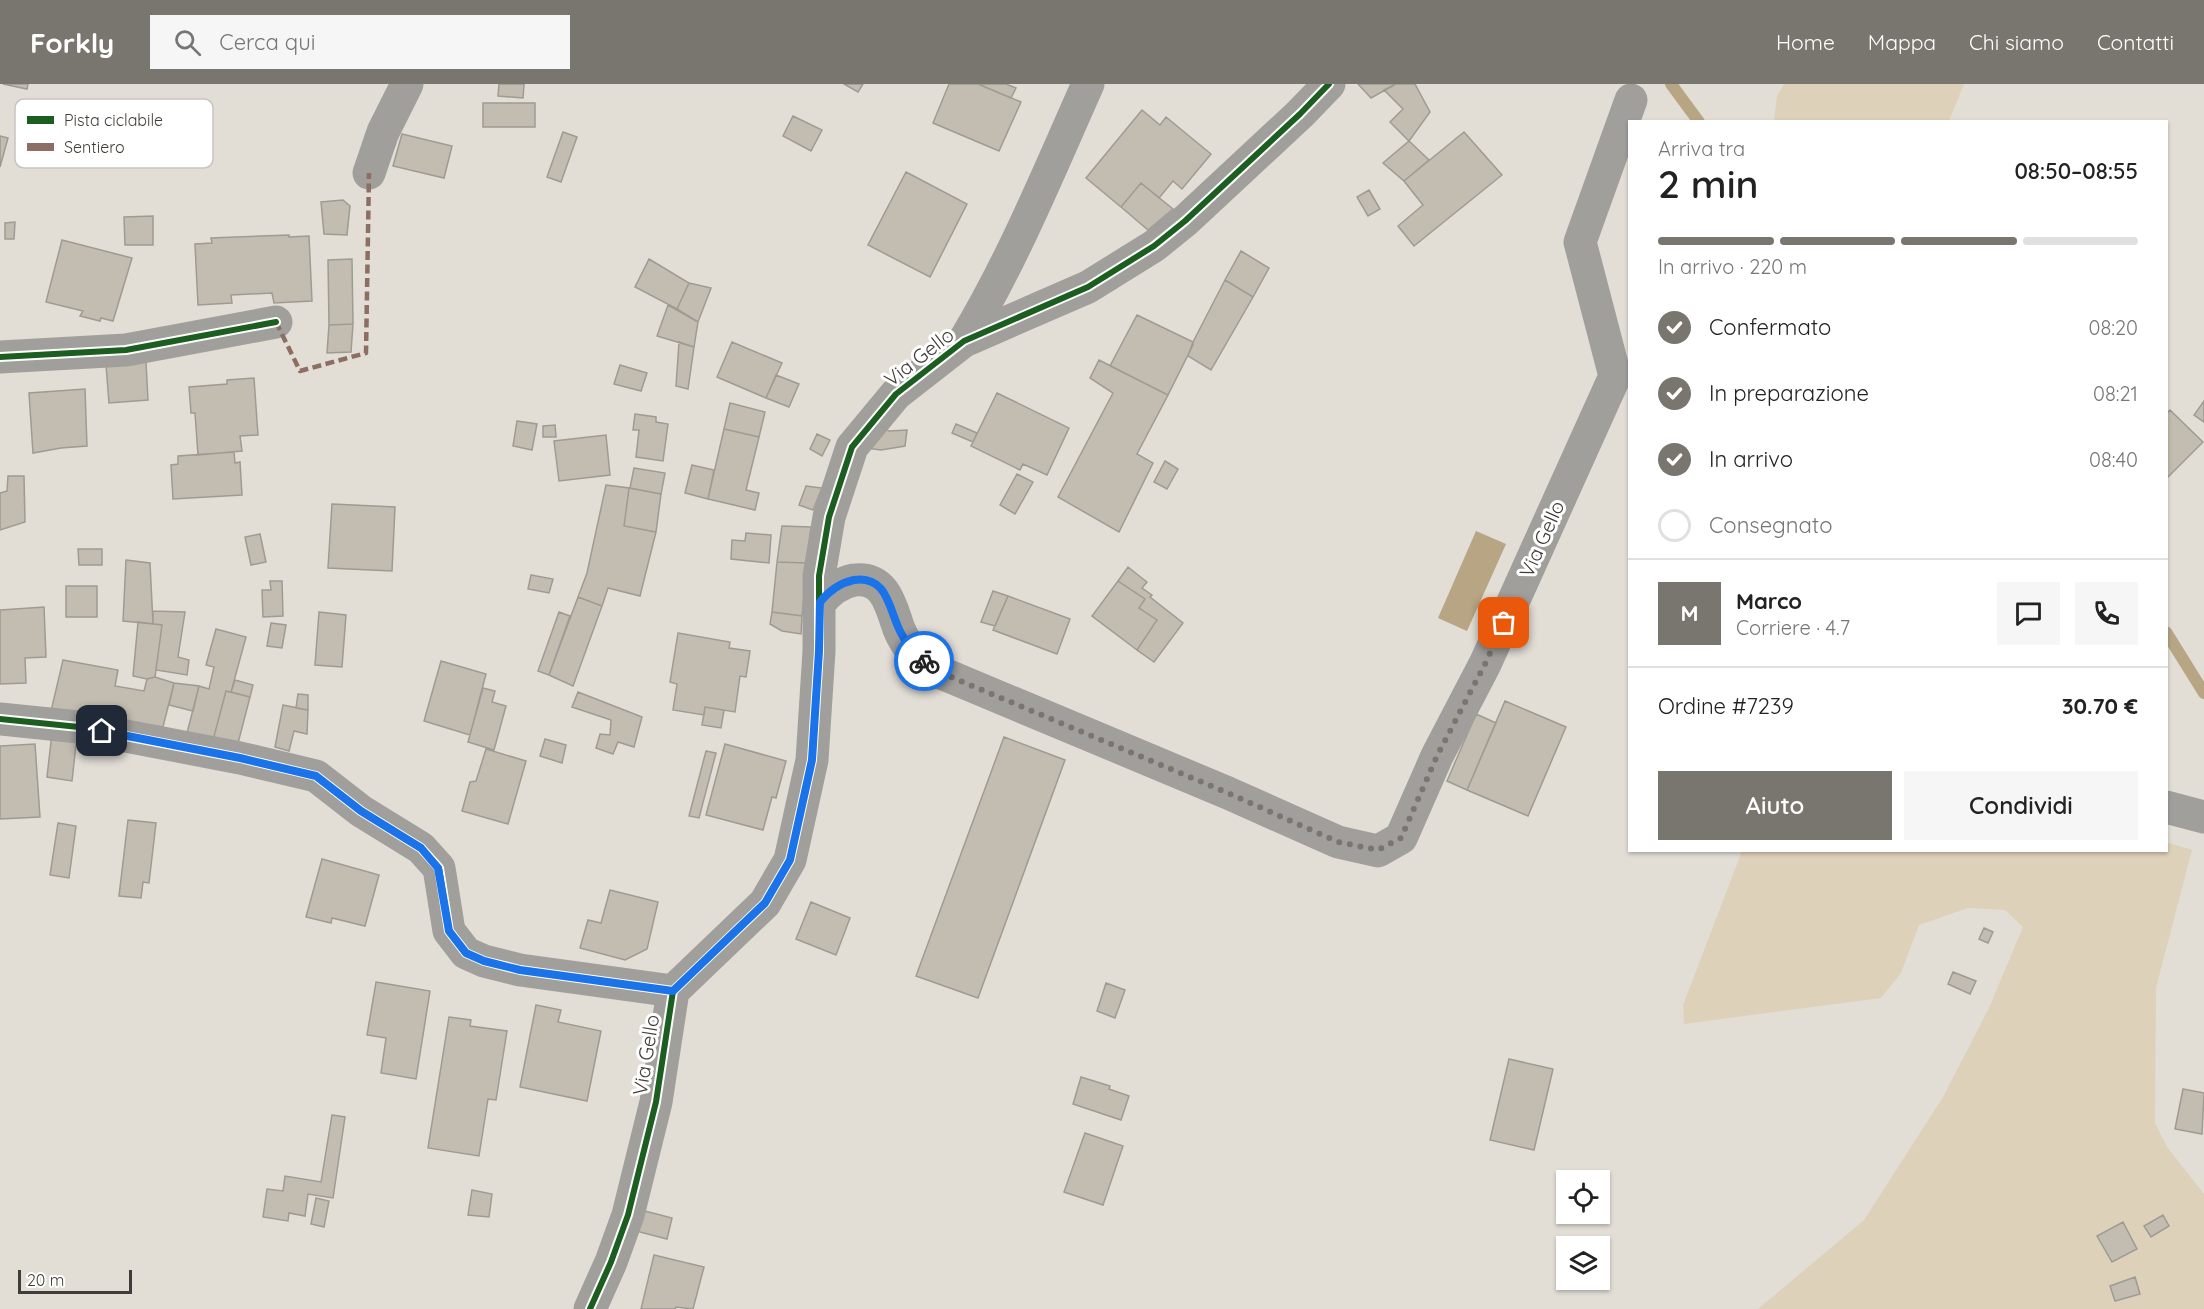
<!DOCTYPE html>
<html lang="it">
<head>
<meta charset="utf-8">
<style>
  body { margin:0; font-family:Quicksand,sans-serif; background:#f6f6f6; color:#222; height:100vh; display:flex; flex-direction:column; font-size:22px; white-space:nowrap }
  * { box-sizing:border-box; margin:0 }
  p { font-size:20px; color:#767676 }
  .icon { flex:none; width:33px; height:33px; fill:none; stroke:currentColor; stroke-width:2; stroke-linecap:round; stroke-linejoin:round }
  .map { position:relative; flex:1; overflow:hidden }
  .panel { position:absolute; left:1628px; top:36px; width:540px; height:732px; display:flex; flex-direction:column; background:#fff; border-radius:0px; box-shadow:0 2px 4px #0004 }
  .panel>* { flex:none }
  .buttons { position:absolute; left:1556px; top:1086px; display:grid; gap:12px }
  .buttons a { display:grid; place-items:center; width:54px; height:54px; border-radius:0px; background:#fff; box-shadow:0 2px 4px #0004; font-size:30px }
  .scale { position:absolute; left:18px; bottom:15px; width:114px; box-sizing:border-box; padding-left:6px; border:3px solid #403c37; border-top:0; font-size:16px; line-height:21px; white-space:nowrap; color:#403c37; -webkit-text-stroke:4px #fff; paint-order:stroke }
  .pin { position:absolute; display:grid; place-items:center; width:51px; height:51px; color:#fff; margin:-26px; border-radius:12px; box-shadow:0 3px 9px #0006 }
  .courier { position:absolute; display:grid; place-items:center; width:60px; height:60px; margin:-30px; border:4px solid #1a73e8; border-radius:50%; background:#fff; color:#222; box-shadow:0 2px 8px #0007 }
  .summary em { font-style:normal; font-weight:600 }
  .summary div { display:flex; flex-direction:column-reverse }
  .summary { display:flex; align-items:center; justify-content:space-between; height:102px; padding:0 30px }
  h1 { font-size:39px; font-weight:600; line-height:45px }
  .bar { display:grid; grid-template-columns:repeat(4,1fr); gap:9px 6px; align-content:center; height:72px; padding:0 30px }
  .bar i { height:8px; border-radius:4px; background:#e0e0e0 }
  .bar .active { background:#79756f }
  .bar p { grid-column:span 4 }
  .line { display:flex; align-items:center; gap:15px; padding:0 30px; border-top:2px solid #e0e0e0 }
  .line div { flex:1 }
  .round { display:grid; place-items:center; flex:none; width:63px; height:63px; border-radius:0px; background:#f6f6f6 }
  ol { padding:0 30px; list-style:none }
  li { display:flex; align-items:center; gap:18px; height:66px }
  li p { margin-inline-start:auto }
  li .icon { padding:6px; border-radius:50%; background:#79756f; color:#fff; stroke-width:4 }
  li:last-child { color:#767676 }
  li i { width:33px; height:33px; border:3px solid #e0e0e0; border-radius:50% }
  .primary-button { display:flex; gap:12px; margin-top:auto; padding:12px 30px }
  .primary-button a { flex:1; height:69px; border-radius:0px; background:#79756f; color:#fff; font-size:24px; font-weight:600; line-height:69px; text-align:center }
  .primary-button a+a { background:#f6f6f6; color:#222 }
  header { display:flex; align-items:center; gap:36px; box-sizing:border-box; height:84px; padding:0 30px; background:#79756f; color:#fff }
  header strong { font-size:28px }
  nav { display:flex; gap:33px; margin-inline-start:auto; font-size:21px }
  .search { width:420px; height:54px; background:#f6f6f6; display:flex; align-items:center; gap:15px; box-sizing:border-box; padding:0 21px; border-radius:0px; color:#767676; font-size:22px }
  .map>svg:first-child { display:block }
  .green { fill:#ded1b9 }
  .water { fill:#b7a583 }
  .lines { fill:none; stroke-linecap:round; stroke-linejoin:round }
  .stream { stroke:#b7a583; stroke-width:12 }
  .building { fill:#c3bcb0; stroke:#9e9b95; stroke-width:1.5 }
  .minor { stroke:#a19f9b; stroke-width:33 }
  .quiet { stroke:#8d6e63; stroke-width:4.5; stroke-dasharray:9 4.5; stroke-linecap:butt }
  .cycleway-casing { stroke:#fff; stroke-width:10 }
  .cycleway { stroke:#1b5e20; stroke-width:6 }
  .done { stroke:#79756f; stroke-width:6; stroke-dasharray:0 10.8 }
  .route { stroke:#1a73e8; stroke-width:8 }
  .labels { text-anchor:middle; stroke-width:6; stroke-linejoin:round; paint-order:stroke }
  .street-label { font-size:20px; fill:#403c37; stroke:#fff }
  .key { fill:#fff; stroke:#c6c4c3; stroke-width:1.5 }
  .key-label { font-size:16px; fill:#403c37 }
</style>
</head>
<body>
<header>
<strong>Forkly</strong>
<div class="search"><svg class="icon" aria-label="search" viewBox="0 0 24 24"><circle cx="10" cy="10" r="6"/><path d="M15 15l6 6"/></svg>Cerca qui</div>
<nav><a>Home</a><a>Mappa</a><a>Chi siamo</a><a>Contatti</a></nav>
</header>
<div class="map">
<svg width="2204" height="1225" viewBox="0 0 2204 1225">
  <rect width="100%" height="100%" fill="#e2ded6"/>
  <path class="green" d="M1784 0H1964L1949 37H1774L1777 12Z
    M2166 758 2192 766 2156 904 2155 1039 2167 1063 2204 1110V1225H1758L1864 1136 1943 1013 1989 924 2023 843 2005 826 1968 824 1919 841 1901 889 1881 914 1684 940 1683 921 1742 767 2166 766Z"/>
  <path class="water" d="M1476 447 1506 460 1467 547 1438 534Z"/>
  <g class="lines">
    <path class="stream" d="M1671 0 1699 38
      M2166 548 2204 609"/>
  </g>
  <path class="building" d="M3 0H28L27 5Z
    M499 0H524L523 14 498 12Z
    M844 0H863L858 8Z
    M949 0H978L1021 18 999 67 933 39Z
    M978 0H1006L1016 4 1011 14Z
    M1358 0H1396L1371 14Z
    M1396 0H1415L1430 28 1409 57 1390 38 1403 25 1384 6Z
    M483 19H535V43H483Z
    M1142 26 1160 41 1166 33 1211 70 1182 105 1173 97 1159 114 1141 99 1121 123 1086 94Z
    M793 32 822 46 811 67 783 52Z
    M563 48 577 53 561 98 547 93Z
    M1464 48 1502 91 1414 162 1398 142 1423 121 1404 97Z
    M402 50 452 62 444 94 393 82Z
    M0 52 8 54 0 83Z
    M1409 57 1429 76 1404 97 1383 79Z
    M906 88 967 120 930 193 868 161Z
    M1141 99 1173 125 1148 146 1121 123Z
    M1369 106 1380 125 1368 132 1357 113Z
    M343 116 350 122 347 151 324 150 321 118Z
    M153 132V161H125L124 133Z
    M15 138 14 155H5V139Z
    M289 151V153L309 152 312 217 274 219 272 209 231 211 232 219 198 221 195 160 212 159 211 154Z
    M62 156 132 174 113 237 101 234 100 237 80 232 83 227 46 218Z
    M1241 167 1269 184 1253 213 1225 196Z
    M352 175 353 240 329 241 328 176Z
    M649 175 689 199 677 225 635 203Z
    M1225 196 1253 213 1211 286 1188 272 1193 258Z
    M689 199 711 204 698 238 677 225Z
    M668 221 698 238 694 263 657 252Z
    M1137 231 1193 258V261L1168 311 1110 282Z
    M353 240 351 268 327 269 329 241Z
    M679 258 694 263 688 305 676 302Z
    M732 258 782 279 766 314 717 293Z
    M1099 276 1168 311 1137 370 1153 379 1119 448 1058 413 1113 309 1090 294Z
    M146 278 148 316 109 319 106 281Z
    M620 281 647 289 641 307 614 300Z
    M776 291 799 300 789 323 766 314Z
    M254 294 258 351 240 352 242 367 198 371 195 329H191L189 303 227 300V296Z
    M85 305 87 362 61 364 33 369 29 309Z
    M997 309 1069 344 1047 391 1023 380 1020 386 971 362Z
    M2204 317V338L2194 331Z
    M730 319 765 328 759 353 724 345Z
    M2170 326 2203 358 2168 393 2166 391V330Z
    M635 330 656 333V338L668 340 663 377 636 373 639 346H633Z
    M517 337 537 340 532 366 513 362Z
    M956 340 977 349 973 358 952 349Z
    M555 341 556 353H543V342Z
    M882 342 889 347 907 346 905 362 881 366 865 364Z
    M724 345 759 353 746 406 759 409 755 426 708 415Z
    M817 350 830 356 822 372 810 365Z
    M606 351 610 391 559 397 554 357Z
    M234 368 235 379 240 378 242 411 173 415 171 381 178 380V372Z
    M1165 377 1178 385 1167 405 1154 398Z
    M692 381 714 386 708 415 685 409Z
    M634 384 665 389 661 410 630 404Z
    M1017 390 1033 398 1015 430 1000 421Z
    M8 392H24L25 438 0 446V409L7 407Z
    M606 401 629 404 624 442 656 448 640 512 608 504 602 522 578 513 587 489Z
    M806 402 822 404 813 426 799 421Z
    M629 404 661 410 656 448 624 442Z
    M332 420 395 423 392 487 328 484Z
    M782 442 811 443 807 479 777 478Z
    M746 449 771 451 769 479 731 475 732 456 745 457Z
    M260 450 266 478 251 481 245 453Z
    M78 465H102V481H79Z
    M126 476 150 479 153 540 123 537Z
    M777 478 807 479 802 532 772 528Z
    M1128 483 1147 498 1142 504 1152 511 1150 513 1183 539 1154 578 1137 566 1157 536 1139 524 1145 515 1118 497Z
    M531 491 553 495 549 509 528 505Z
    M270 497H282L283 532 263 533 262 506H271Z
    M1118 497 1145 515 1139 524 1157 536 1137 566 1092 532Z
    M66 502H97V533H66Z
    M993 507 1008 512 995 542 981 538Z
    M1008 512 1070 535 1057 570 993 546Z
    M578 513 602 522 573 602 549 591Z
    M44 523 46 573 25 574 26 599 0 600V526Z
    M153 527 185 528 178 573 189 576 187 591 156 586 162 541 153 540Z
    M319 528 346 531 342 583 315 581Z
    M559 528 570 532 549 591 538 587Z
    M772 528 802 532 801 550 782 547 770 540Z
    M138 538 162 541 155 593 147 595 133 592Z
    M271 539 286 541 282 564 267 562Z
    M216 545 246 553 231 608 226 607 213 656 187 649 199 602 209 605 214 583 206 581Z
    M678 549 730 558 729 564 750 567 746 593 740 592 735 628 705 623 704 631 673 626 677 600 670 598Z
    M63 576 118 586 115 602 144 607 147 595 155 593 174 599 163 643 51 627Z
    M441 577 486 590 470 651 424 637Z
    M235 596 253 601 250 613 231 608Z
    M174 599 199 602 193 627 169 621Z
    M483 604 495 607 492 618 506 622 494 666 468 658Z
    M226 607 250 613 237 663 213 656Z
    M578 608 642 633 634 663 618 658 613 670 596 664 600 650 610 651 611 636 572 623Z
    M298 610 308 611V626L296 624Z
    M1505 617 1566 643 1528 732 1467 706Z
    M283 621 308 626 307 650 294 647 289 667 275 663Z
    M705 623 724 626 721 644 702 641Z
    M1476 630 1496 639 1467 706 1447 697Z
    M52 649 77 652 72 697 47 693Z
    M1004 653 1065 676 978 914 916 892Z
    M545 655 566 661 562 679 540 672Z
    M35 660 40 733 0 735V662Z
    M725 660 786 677 776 714 772 713 763 746 706 731Z
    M486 665 526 677 508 740 462 727 470 698 476 697Z
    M706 667 716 669 699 734 689 732Z
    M128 736 156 739 149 799 143 798 141 814 119 812Z
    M58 739 76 742 69 794 50 791Z
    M322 775 379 791 365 842 332 834 331 839 306 833Z
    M610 806 658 818 647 865 625 876 580 864 588 836 601 839Z
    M811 818 850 834 836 871 796 855Z
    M1984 844 1993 848 1988 859 1979 855Z
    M1953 888 1976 897 1970 910 1948 900Z
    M376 898 430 907 416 995 381 989 386 954 367 951Z
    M1106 899 1125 906 1115 934 1097 927Z
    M536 921 561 926 558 938 601 947 587 1017 520 1003Z
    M449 933 471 936 470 942 507 947 496 1016 488 1015 479 1072 428 1064Z
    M1509 975 1553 985 1534 1066 1490 1056Z
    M1081 993 1110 1002 1109 1005 1129 1012 1121 1036 1073 1020Z
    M2183 1005 2204 1009 2202 1050 2175 1045Z
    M332 1031 345 1033 333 1114 308 1110 305 1132 289 1129 288 1137 263 1133 267 1105 283 1107 285 1092 321 1098Z
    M1085 1049 1123 1062 1103 1121 1064 1108Z
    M472 1106 492 1110 489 1133 468 1131Z
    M316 1114 329 1117 324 1143 311 1140Z
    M641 1126 672 1134 667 1155 636 1147Z
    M2163 1131 2169 1142 2151 1153 2144 1142Z
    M2123 1138 2137 1165 2112 1178 2097 1152Z
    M654 1171 704 1183 693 1225 676 1223 675 1225H641Z
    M2135 1193 2140 1210 2115 1217 2110 1202Z"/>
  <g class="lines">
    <path class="minor" d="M369 89 383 48 407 0
      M964 257C1013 176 1049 87 1088 0
      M0 273 126 266 276 238
      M820 518C829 507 839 499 854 496 886 492 891 523 899 545 902 553 908 562 913 569 920 577 931 583 939 588L1228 709 1338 758 1378 767 1401 754 1437 672 1485 580 1615 292 1580 158 1631 16
      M0 635 79 643 240 674 316 692 361 727 421 764 439 784 449 847 466 869 484 877 520 886 673 907
      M2166 723 2204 733
      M590 1225 611 1178 628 1131 656 1018 673 907 765 819 790 776 812 676 819 567V492L829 433 852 363 896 310 964 257 1088 203 1154 162 1185 137 1300 30 1329 0"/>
    <path class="quiet" d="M276 238 300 287 366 269 369 89"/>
    <defs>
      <path id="cycleway" d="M0 273 126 266 276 238
        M0 635 79 643 240 674 316 692 361 727 421 764 439 784 449 847 466 869 484 877 520 886 673 907
        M590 1225 611 1178 628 1131 656 1018 673 907 765 819 790 776 812 676 819 567V492L829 433 852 363 896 310 964 257 1088 203 1154 162 1185 137 1300 30 1329 0"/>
    </defs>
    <use href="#cycleway" class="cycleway-casing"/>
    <use href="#cycleway" class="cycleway"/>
  </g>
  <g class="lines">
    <path class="done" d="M924 577 939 588 1228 709 1338 758 1378 766 1401 754 1437 672 1485 580 1504 539"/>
    <path class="route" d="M102 647 240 674 316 692 361 727 421 764 438 784 449 847 466 869 484 877 520 886 673 907 765 819 790 776 812 676 819 567 820 518C829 507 839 499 854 496 889 491 889 528 901 549 907 561 914 570 924 577"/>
  </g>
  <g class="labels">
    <g class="street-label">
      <text transform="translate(919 273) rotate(-38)" y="7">Via Gello</text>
      <text transform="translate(1542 455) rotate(-66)" y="7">Via Gello</text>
      <text transform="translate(646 971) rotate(-81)" y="7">Via Gello</text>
    </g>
  </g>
  <rect x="15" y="15" width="198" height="69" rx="9" class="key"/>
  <rect x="27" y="32" width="27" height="8" fill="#1b5e20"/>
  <rect x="27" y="59" width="27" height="8" fill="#8d6e63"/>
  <g class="key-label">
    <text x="64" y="42">Pista ciclabile</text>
    <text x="64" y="69">Sentiero</text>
  </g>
</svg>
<div class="buttons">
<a><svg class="icon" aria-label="locate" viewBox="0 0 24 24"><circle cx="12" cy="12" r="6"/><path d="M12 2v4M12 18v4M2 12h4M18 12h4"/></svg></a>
<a><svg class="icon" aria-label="layers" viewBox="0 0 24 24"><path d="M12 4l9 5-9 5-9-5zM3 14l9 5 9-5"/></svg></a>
</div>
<div class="scale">20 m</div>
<div class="pin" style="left:1504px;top:539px;background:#ea580c"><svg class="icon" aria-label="bag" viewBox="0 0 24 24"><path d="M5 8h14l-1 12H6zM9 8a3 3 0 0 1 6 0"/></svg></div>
<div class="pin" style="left:102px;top:647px;background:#1f2937"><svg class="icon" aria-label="home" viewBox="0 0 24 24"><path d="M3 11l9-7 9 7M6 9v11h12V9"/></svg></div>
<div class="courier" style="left:924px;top:577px"><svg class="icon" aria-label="bike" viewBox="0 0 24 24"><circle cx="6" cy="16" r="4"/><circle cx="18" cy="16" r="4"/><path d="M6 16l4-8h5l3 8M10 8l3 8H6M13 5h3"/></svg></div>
<section class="panel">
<div class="summary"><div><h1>2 min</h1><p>Arriva tra</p></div><em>08:50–08:55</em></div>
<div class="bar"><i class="active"></i><i class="active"></i><i class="active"></i><i></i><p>In arrivo · 220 m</p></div>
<ol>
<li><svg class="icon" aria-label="check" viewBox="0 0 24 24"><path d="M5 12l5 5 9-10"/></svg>Confermato<p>08:20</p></li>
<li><svg class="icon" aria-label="check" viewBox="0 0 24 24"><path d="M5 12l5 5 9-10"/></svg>In preparazione<p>08:21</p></li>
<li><svg class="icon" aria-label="check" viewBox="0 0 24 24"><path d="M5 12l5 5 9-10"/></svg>In arrivo<p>08:40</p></li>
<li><i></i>Consegnato</li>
</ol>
<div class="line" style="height:108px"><b class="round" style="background:#79756f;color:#fff">M</b><div><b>Marco</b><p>Corriere · 4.7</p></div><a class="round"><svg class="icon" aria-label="chat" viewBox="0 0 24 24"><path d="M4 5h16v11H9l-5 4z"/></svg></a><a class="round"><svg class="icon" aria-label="phone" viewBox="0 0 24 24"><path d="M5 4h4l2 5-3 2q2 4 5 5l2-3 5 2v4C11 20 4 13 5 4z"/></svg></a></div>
<div class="line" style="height:78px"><div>Ordine #7239</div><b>30.70 €</b></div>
<div class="primary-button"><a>Aiuto</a><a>Condividi</a></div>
</section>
</div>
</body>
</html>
